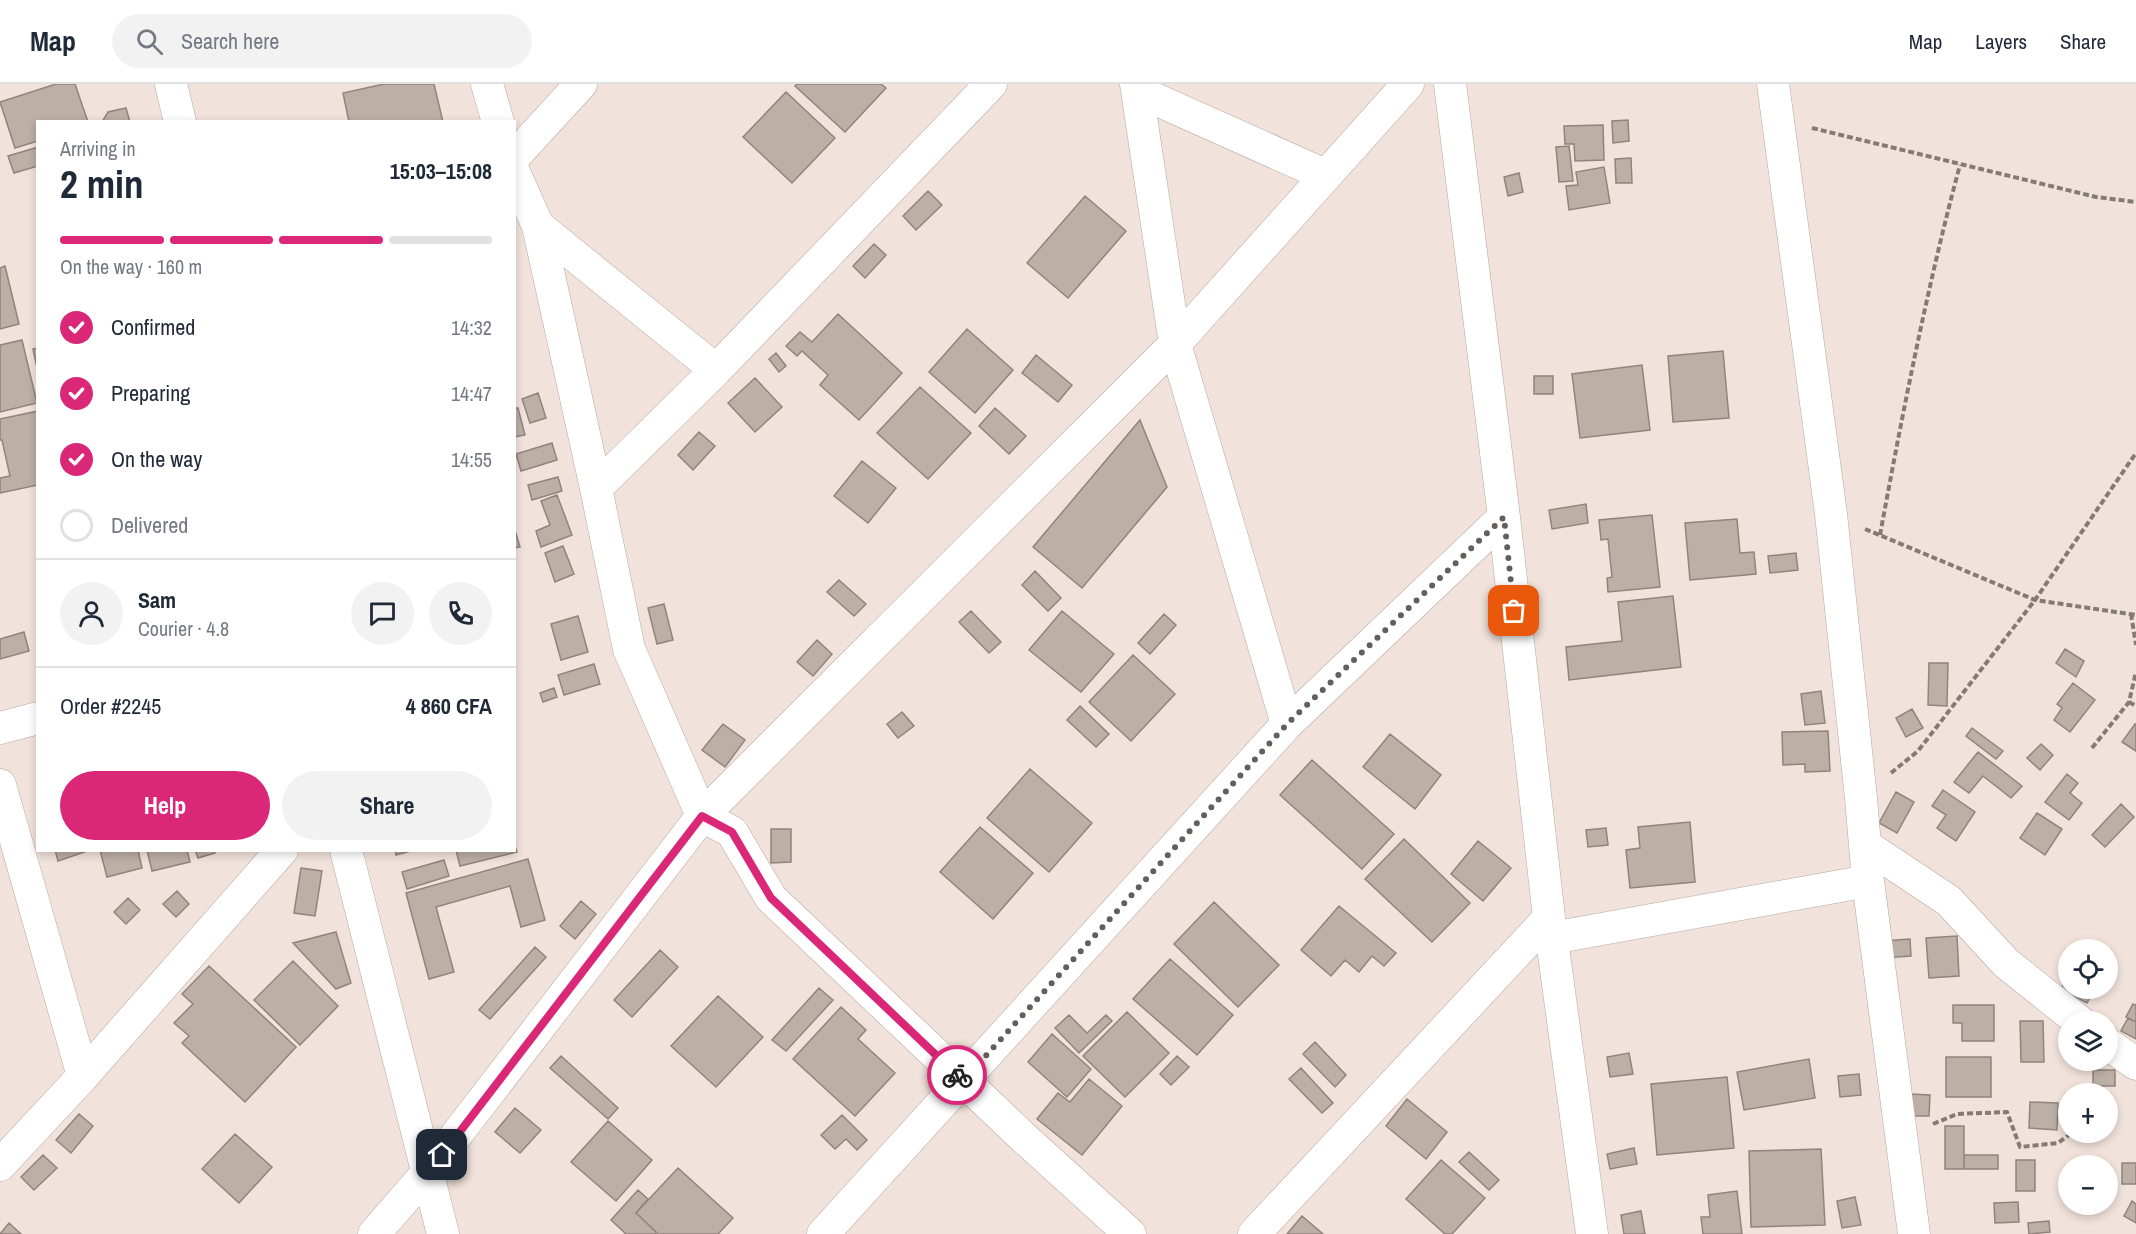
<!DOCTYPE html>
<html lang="en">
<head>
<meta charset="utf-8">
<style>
  body { margin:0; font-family:"Archivo Narrow",sans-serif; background:#f2f2f3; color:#1f2937; height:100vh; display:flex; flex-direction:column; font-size:22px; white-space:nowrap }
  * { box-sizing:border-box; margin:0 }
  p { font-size:20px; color:#747a83 }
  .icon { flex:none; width:33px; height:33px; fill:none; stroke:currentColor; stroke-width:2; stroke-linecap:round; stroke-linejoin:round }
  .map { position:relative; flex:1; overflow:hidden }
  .side { position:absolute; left:36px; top:36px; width:480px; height:732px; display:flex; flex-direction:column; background:#fff; border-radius:0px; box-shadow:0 3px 9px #0003 }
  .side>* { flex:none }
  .buttons { position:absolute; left:2058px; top:855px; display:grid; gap:12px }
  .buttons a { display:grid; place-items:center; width:60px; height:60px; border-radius:50%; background:#fff; box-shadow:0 3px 9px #0003; font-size:30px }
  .pin { position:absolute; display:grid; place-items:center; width:51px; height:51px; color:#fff; margin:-26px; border-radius:12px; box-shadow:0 3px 9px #0006 }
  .courier { position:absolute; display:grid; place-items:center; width:60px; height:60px; margin:-30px; border:4px solid #db2777; border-radius:50%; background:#fff; color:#222; box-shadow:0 2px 8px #0007 }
  .summary em { font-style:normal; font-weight:700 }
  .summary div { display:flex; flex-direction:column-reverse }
  .summary { display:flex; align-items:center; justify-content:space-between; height:102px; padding:0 24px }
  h1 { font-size:39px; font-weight:700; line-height:45px }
  .bar { display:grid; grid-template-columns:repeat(4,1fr); gap:9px 6px; align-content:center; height:72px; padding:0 24px }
  .bar i { height:8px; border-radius:4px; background:#e0e1e3 }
  .bar .on { background:#db2777 }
  .bar p { grid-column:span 4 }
  .line { display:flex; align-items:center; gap:15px; padding:0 24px; border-top:2px solid #e0e1e3 }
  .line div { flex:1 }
  .round { display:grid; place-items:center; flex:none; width:63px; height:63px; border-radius:32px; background:#f2f2f3 }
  ol { padding:0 24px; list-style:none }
  li { display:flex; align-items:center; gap:18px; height:66px }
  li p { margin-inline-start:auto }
  li .icon { padding:6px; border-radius:50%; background:#db2777; color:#fff; stroke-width:4 }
  li:last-child { color:#747a83 }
  li i { width:33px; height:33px; border:3px solid #e0e1e3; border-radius:50% }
  .cta { display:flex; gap:12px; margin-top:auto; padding:12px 24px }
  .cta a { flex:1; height:69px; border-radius:36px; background:#db2777; color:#fff; font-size:24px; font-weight:700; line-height:69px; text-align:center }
  .cta a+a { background:#f2f2f3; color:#1f2937 }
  header { display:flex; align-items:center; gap:36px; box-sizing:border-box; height:84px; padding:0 30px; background:#fff; border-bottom:2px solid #e0e1e3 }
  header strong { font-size:28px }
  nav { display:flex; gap:33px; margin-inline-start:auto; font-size:21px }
  .search { width:420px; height:54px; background:#f2f2f3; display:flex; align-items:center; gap:15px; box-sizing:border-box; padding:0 21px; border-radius:33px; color:#747a83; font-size:22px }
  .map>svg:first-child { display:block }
  .building { fill:#bbafa6; stroke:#90847c; stroke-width:1.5 }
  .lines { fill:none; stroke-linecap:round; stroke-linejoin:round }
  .minor-casing { stroke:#b5a8a0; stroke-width:33 }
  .path { stroke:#847b75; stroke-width:4; stroke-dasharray:6 3; stroke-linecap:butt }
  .minor { stroke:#fff; stroke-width:32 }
  .done { stroke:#655e59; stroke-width:6; stroke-dasharray:0 10.8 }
  .route { stroke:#db2777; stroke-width:8 }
</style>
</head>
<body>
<header>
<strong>Map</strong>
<div class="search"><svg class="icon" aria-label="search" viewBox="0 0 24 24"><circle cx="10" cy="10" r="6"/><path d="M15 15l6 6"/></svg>Search here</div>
<nav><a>Map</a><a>Layers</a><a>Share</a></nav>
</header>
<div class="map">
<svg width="2136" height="1150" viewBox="0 0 2136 1150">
  <rect width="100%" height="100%" fill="#f1e3db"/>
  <path class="building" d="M56 0H75L88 38H38V57L15 64 0 18Z
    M384 0H434L443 38H349L343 9Z
    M797 0H881L886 4 845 48 795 2Z
    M786 8 835 54 792 99 743 53Z
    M126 24 130 38H102L108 28Z
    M1628 36 1629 57 1613 59 1612 37Z
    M1603 41 1604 76 1575 77 1574 60H1565L1564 42Z
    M1569 62 1573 97 1559 98 1556 63Z
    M38 63V82L14 89 8 72Z
    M1631 74 1632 99H1616L1615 75Z
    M1604 83 1610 119 1569 126 1566 102 1578 101 1576 88Z
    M1519 89 1523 108 1508 112 1504 93Z
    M928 107 942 121 916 146 903 132Z
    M1085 112 1126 147 1068 214 1027 179Z
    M874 160 886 171 865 194 853 182Z
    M5 182 19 240 0 245V184Z
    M838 230 902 289 859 336 820 301 828 291 802 267 797 272 786 262 800 248 812 258Z
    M967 245 1013 286 975 329 929 288Z
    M22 256 37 319 0 328V261Z
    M38 264V288L33 265Z
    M1723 267 1729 334 1673 338 1668 272Z
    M776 269 786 282 779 288 769 275Z
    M1036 271 1072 301 1058 318 1022 289Z
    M1642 281 1650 346 1580 354 1572 290Z
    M1534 292H1553V310H1534Z
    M755 294 782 323 755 348 728 319Z
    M920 303 971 349 928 395 877 349Z
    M538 309 546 334 530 339 522 315Z
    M514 324H518L525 351 514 353Z
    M995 324 1026 352 1009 370 979 342Z
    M38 327V401L0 409V394L10 392 2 356H0V335Z
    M1140 336 1167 403 1082 504 1033 463Z
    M699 348 715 362 693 386 678 371Z
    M552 359 557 376 521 387 516 370Z
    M862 377 896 404 868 439 834 412Z
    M558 393 562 407 532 416 528 401Z
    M557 411 572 451 541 463 536 447 550 441 541 417Z
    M1586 420 1588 439 1552 445 1549 426Z
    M1652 431 1660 503 1608 508 1607 494 1612 493 1608 455 1601 456 1599 436Z
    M1737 435 1740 469 1754 468 1756 490 1690 496 1685 439Z
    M514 443 520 463 514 464Z
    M563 462 574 490 555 498 545 469Z
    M1796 469 1798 486 1770 489 1768 472Z
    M1035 487 1061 514 1048 527 1022 501Z
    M839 496 866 520 854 532 827 508Z
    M1673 512 1681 583 1569 596 1566 563 1622 557 1618 518Z
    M664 520 673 556 657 560 648 524Z
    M971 527 1001 558 989 569 959 538Z
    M1062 527 1114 570 1081 608 1029 566Z
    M1164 530 1176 541 1150 570 1138 559Z
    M578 532 588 568 561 576 551 540Z
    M24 548 29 567 0 575V555Z
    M817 556 832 570 813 592 797 578Z
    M2065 565 2084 577 2076 593 2056 579Z
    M1133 571 1175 610 1131 657 1089 618Z
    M1929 579H1948L1947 622 1928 621Z
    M594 580 600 600 564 611 558 591Z
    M2073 599 2095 616 2070 648 2054 636 2062 624 2057 620Z
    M554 604 557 613 543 618 540 609Z
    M1821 607 1825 639 1805 641 1801 610Z
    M1080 622 1109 650 1096 663 1067 636Z
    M1912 625 1923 644 1906 653 1896 634Z
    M902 628 914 642 898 654 887 640Z
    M723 640 745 656 725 683 702 666Z
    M2135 640H2136V667L2122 658Z
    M1972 644 2003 667 1996 675 1966 652Z
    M1828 647 1830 687 1805 688V680L1783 681 1782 648Z
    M1390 650 1441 691 1415 725 1363 683Z
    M2041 660 2053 671 2040 686 2027 674Z
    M1978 668 2022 702 2011 714 1983 692 1969 709 1954 698Z
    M1312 676 1394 750 1362 785 1280 711Z
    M1030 685 1092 739 1049 788 987 734Z
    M2067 690 2078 699 2070 709 2082 719 2069 736 2045 718Z
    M1943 706 1975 728 1956 757 1937 744 1946 731 1932 722Z
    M1896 708 1914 718 1897 749 1879 739Z
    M2121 720 2134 733 2105 763 2092 751Z
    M2037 729 2062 745 2045 771 2020 754Z
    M1690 738 1695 798 1630 804 1626 766 1640 764 1638 743Z
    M980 743 1033 789 993 835 940 788Z
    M1606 744 1608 761 1588 763 1586 746Z
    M771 745H791V778L771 779Z
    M1404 755 1470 819 1432 858 1365 795Z
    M1478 757 1511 784 1483 817 1451 790Z
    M514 759 517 768 460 782 456 766H514Z
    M55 766H90L58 777Z
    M100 766H138L142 784 107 793Z
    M147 766H187L190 778 152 787Z
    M195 766H214L215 769 198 774Z
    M395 766H414L396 771Z
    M528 775 545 836 521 843 510 802 436 823 454 888 429 895 406 809Z
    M444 776 449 792 407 805 402 788Z
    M301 784 322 787 315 832 294 829Z
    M177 807 189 820 176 833 163 820Z
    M128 814 140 826 126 840 114 828Z
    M581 817 596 830 575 855 560 842Z
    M1214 818 1279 881 1238 923 1174 860Z
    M1339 822 1396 869 1384 882 1372 872 1359 888 1345 876 1331 892 1301 866Z
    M336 848 351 899 336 905 293 859Z
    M1957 852 1959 892 1929 894 1926 854Z
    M1910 855 1911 872 1883 874V857Z
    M535 863 546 873 490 935 479 926Z
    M660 866 678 883 632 933 614 916Z
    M1170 875 1233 931 1197 971 1133 915Z
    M293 877 338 922 300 961 254 916Z
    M209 882 296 963 245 1018 182 959 189 952 174 939 193 920 182 910Z
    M2068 891V904H2095L2087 919 2061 905Z
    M819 904 833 916 786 967 772 956Z
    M718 912 763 953 716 1003 671 962Z
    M2133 920 2136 921V938L2126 933Z
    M1953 921H1994V957H1962V939H1953Z
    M841 923 866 946 858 955 895 989 855 1032 793 975Z
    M1127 928 1169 969 1125 1013 1083 972Z
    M1069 931 1087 949 1106 931 1112 937 1079 969 1055 944Z
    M2128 934 2136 938V955L2121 947Z
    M2020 937H2043L2044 978H2021Z
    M1052 950 1091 985 1067 1013 1028 978Z
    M1315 958 1346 991 1335 1003 1303 970Z
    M1629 969 1633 990 1610 993 1607 973Z
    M561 972 618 1024 608 1035 550 984Z
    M1177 972 1189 983 1171 1001 1160 990Z
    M1946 973H1991V1013H1946Z
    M1809 975 1815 1014 1744 1026 1737 988Z
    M1301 984 1333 1019 1322 1029 1289 995Z
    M2093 986H2115V1002H2093Z
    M1859 990 1861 1011 1840 1013 1838 992Z
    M1727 993 1734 1064 1657 1071 1651 1000Z
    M1089 995 1122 1022 1082 1071 1037 1035 1058 1009 1070 1018Z
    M1910 1010 1930 1011 1929 1032H1910Z
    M1407 1015 1447 1048 1426 1075 1386 1042Z
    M2030 1018 2058 1019 2057 1046 2029 1044Z
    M515 1024 541 1046 520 1069 495 1048Z
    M79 1030 93 1042 71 1069 56 1056Z
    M842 1031 867 1056 857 1066 846 1055 835 1065 821 1051Z
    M608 1037 652 1076 616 1117 571 1078Z
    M1945 1042H1964V1085H1945Z
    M235 1050 272 1083 239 1119 202 1085Z
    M1634 1064 1637 1080 1610 1085 1607 1070Z
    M1821 1065 1825 1141 1751 1143 1749 1067Z
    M1469 1068 1499 1096 1489 1106 1459 1078Z
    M43 1071 57 1084 34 1106 21 1093Z
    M1964 1071H1998V1085H1964Z
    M1441 1076 1485 1114 1452 1150H1445L1406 1115Z
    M2016 1076H2035V1107H2016Z
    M2122 1079H2136V1100H2122Z
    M678 1084 733 1134 718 1150H658L636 1129Z
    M638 1106 648 1115 636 1129 656 1148 655 1150H626L611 1136Z
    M1737 1107 1742 1150H1703L1701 1133H1710L1708 1111Z
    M1855 1113 1861 1141 1842 1144 1837 1117Z
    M2132 1117 2136 1120V1139L2124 1132Z
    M2018 1118 2019 1138 1995 1139 1994 1119Z
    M1641 1127 1645 1150H1624L1621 1131Z
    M1302 1132 1323 1150H1287Z
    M2049 1137 2050 1148 2029 1150 2028 1139Z
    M9 1139 21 1150H0Z"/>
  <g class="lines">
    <defs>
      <path id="minor" d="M171 0 180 38
        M487 0 498 38
        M1136 0 1175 260 1287 640
        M1450 0 1504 433 1549 834 1592 1150
        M1773 0 1831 430 1861 714 1868 797 1914 1150
        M1137 7 1325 91
        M514 73 581 0
        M514 88 538 142 596 404 629 565 702 732 732 748 771 814 1024 1054 1130 1150
        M538 142 716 286
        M596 404 716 286 991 0
        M0 644 38 634
        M0 701 83 992
        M1865 761 1949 817 2006 879 2080 938
        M346 766 443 1150
        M1552 854 1868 797
        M2108 960 2136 980
        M0 1081 83 992 282 766
        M374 1150 427 1089 702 732 1175 260 1408 0
        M823 1150 1287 640 1504 433
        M1254 1150 1549 834"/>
    </defs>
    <use href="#minor" class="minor-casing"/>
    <path class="path" d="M1812 44 2096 113 2136 118
      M1865 445 2035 516 2136 531
      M1880 451C1903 327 1927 203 1960 81
      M2131 530 2136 561
      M2129 618 2136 622
      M2092 664 2129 618 2136 588
      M1891 689 1918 667 2035 516 2136 369
      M1933 1040 1957 1030 2007 1028 2020 1063 2058 1059 2073 1048"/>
    <use href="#minor" class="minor"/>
  </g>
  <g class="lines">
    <path class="done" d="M957 991 963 997 1287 640 1504 433 1514 527"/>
    <path class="route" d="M442 1071 702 732 732 748 771 814 957 991"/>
  </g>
</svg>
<div class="buttons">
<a><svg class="icon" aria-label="locate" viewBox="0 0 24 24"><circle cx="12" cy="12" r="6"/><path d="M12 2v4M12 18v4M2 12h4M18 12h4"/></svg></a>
<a><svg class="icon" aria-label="layers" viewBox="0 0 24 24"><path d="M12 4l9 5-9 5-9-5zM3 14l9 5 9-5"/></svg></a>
<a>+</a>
<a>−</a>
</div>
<div class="pin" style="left:1514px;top:527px;background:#ea580c"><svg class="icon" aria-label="bag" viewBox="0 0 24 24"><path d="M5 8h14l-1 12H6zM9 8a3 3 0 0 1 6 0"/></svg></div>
<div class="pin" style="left:442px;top:1071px;background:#1f2937"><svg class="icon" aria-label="home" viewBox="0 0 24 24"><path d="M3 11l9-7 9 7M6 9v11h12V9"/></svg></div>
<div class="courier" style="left:957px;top:991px"><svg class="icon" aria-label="bike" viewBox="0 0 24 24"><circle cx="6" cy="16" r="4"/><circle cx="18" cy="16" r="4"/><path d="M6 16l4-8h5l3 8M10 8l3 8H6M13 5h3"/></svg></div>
<section class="side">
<div class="summary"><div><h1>2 min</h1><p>Arriving in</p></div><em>15:03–15:08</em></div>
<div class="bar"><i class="on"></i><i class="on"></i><i class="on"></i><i></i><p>On the way · 160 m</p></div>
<ol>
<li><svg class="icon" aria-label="check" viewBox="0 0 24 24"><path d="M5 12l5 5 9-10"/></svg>Confirmed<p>14:32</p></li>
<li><svg class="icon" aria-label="check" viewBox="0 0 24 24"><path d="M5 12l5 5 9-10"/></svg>Preparing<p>14:47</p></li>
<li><svg class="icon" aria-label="check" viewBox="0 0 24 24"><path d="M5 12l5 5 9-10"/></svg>On the way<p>14:55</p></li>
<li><i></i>Delivered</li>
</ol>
<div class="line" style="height:108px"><a class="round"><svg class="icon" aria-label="person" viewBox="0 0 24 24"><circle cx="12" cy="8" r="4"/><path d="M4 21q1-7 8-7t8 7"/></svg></a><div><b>Sam</b><p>Courier · 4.8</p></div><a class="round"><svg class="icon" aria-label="chat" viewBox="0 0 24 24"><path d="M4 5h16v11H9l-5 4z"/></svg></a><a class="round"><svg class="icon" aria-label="phone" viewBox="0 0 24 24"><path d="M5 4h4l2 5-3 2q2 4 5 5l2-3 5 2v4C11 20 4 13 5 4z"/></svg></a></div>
<div class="line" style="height:78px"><div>Order #2245</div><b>4 860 CFA</b></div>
<div class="cta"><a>Help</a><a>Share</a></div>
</section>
</div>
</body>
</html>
